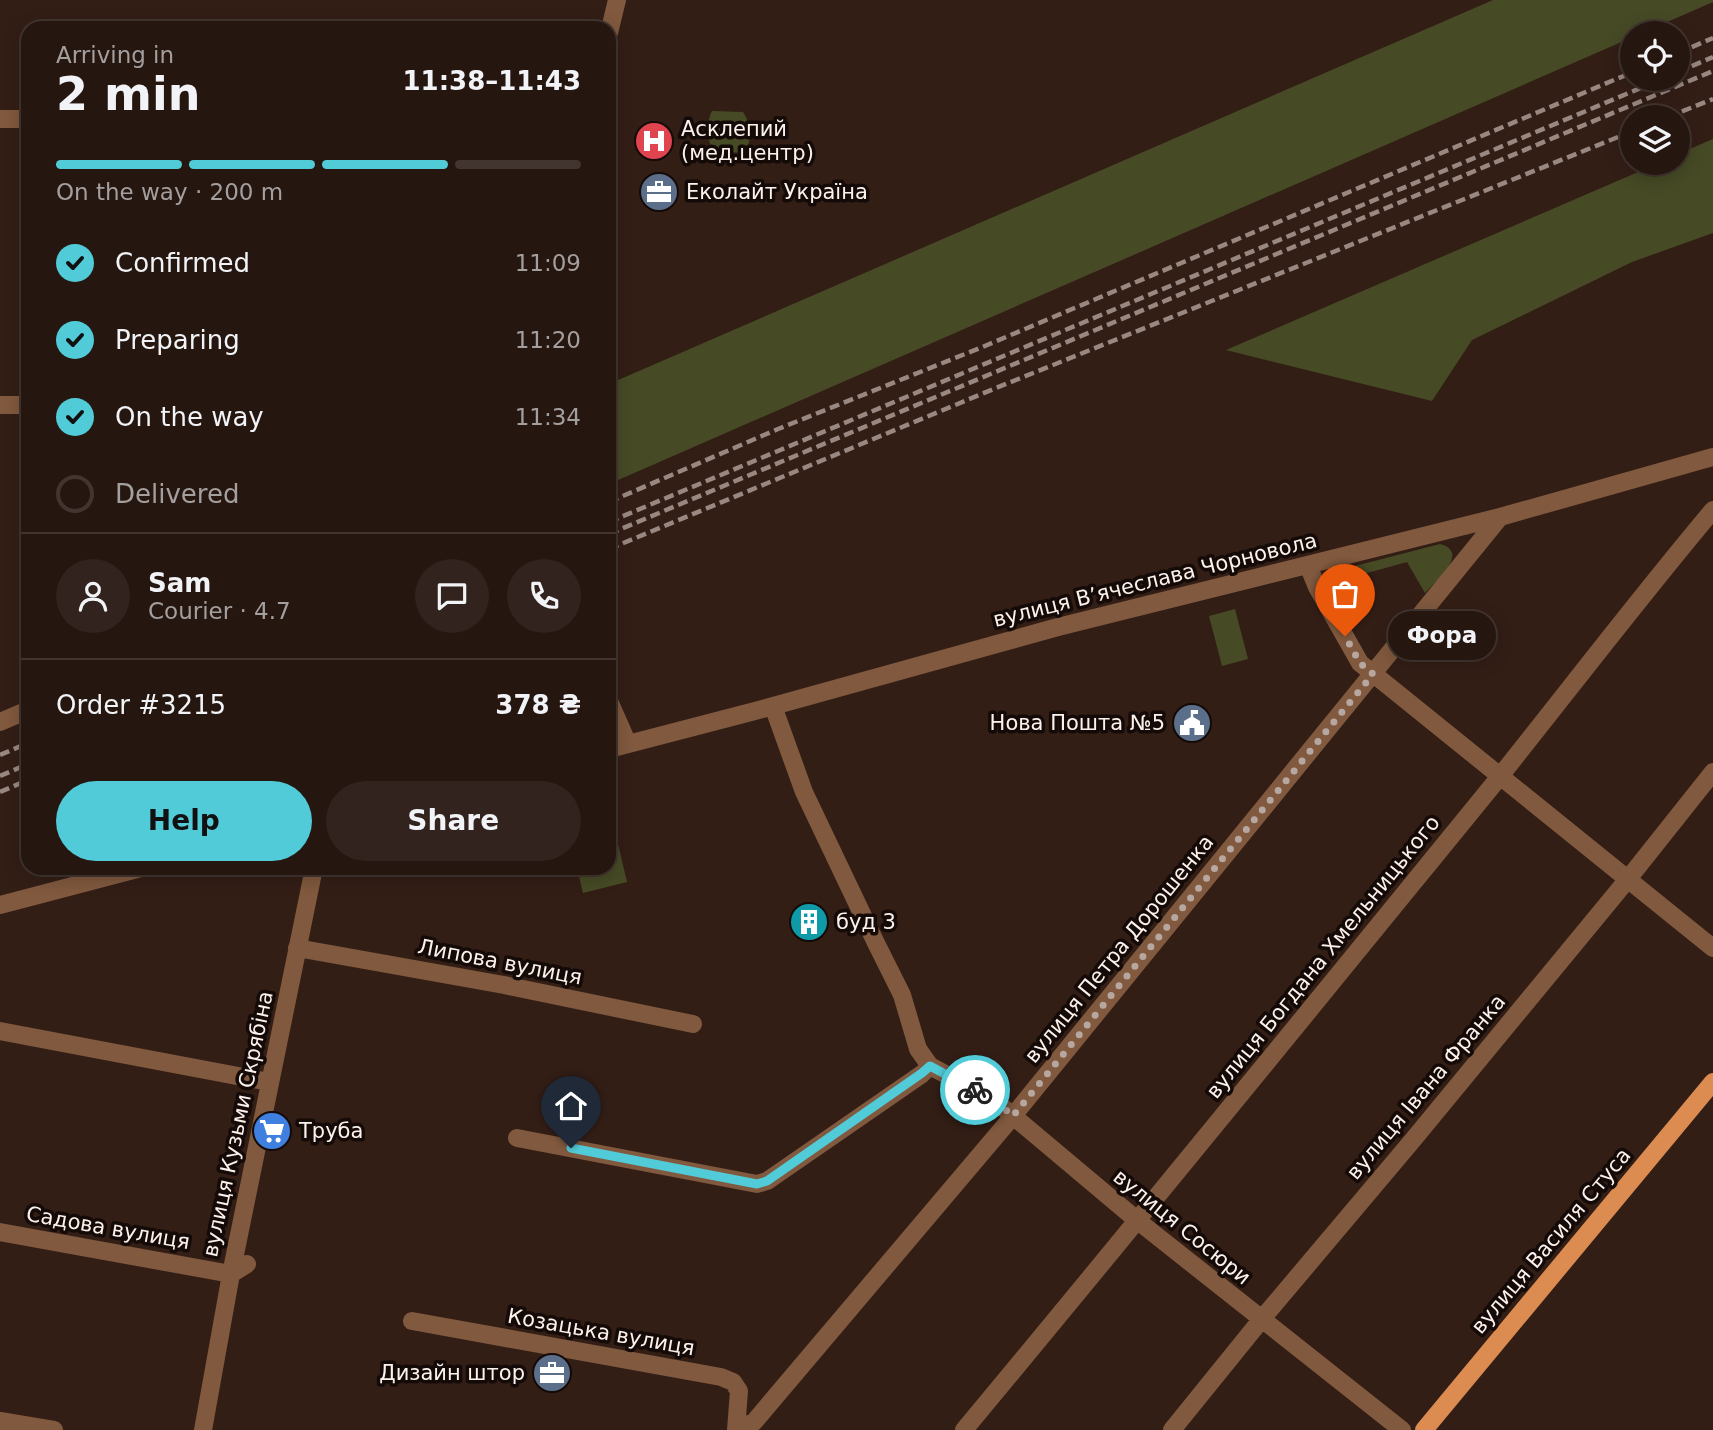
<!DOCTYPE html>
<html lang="en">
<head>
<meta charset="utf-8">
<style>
  body { margin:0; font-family:"DejaVu Sans",sans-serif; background:#32231e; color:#f1f3f6; height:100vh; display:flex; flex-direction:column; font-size:26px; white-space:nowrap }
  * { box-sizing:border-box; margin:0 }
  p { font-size:23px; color:#a49f9f }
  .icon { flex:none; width:38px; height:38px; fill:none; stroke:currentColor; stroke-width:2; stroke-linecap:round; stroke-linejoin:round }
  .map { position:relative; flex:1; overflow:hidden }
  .panel { position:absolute; left:21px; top:21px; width:595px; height:854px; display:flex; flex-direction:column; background:#261610; border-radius:21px; box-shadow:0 4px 18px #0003,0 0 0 2px #423530 }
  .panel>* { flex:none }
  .tools { position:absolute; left:1620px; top:21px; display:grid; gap:14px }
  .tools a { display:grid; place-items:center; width:70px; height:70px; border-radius:50%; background:#261610; box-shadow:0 4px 18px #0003,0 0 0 2px #423530; font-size:35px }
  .pin { position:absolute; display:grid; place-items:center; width:60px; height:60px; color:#fff; margin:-72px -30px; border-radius:50% 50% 50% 0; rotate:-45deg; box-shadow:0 0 7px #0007 }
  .pin .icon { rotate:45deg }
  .courier { position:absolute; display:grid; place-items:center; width:70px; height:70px; margin:-35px; border:5px solid #52cbd8; border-radius:50%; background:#fff; color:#222; box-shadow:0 2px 9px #0007 }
  .bubble { position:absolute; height:49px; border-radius:24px; background:#261610; box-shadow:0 4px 18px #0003,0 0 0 2px #423530; font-size:23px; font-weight:700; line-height:49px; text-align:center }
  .overview em { font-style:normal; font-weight:700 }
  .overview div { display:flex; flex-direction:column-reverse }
  .overview { display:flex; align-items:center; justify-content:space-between; height:119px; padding:0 35px }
  h1 { font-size:46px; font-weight:700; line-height:52px }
  .bar { display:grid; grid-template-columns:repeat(4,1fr); gap:10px 7px; align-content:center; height:84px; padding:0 35px }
  .bar i { height:9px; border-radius:5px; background:#423530 }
  .bar .on { background:#52cbd8 }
  .bar p { grid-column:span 4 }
  .line { display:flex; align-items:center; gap:18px; padding:0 35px; border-top:2px solid #423530 }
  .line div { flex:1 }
  .round { display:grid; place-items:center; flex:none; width:74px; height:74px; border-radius:37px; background:#32231e }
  ol { padding:0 35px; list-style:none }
  li { display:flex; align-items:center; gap:21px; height:77px }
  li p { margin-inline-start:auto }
  li .icon { padding:7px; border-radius:50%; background:#52cbd8; color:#111; stroke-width:4 }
  li:last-child { color:#a49f9f }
  li i { width:38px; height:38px; border:4px solid #423530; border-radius:50% }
  .primary-button { display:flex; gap:14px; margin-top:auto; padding:14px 35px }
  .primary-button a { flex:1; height:80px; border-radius:42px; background:#52cbd8; color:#111; font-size:28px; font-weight:700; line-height:80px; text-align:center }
  .primary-button a+a { background:#32231e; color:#f1f3f6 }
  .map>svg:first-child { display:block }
  .green { fill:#464a25 }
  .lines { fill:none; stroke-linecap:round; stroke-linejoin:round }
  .minor { stroke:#80593e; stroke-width:18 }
  .major { stroke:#dc8c51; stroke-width:18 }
  .rail { stroke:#988881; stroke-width:4.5; stroke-dasharray:10 5; stroke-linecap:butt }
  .done { stroke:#b6a7a1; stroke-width:7; stroke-dasharray:0 12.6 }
  .route { stroke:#52cbd8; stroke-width:9 }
  .labels { text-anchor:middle; stroke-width:7; stroke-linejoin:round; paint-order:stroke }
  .poi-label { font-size:21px; fill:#fdf1ec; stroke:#140a07; text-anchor:start }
  .street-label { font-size:21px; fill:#fdf1ec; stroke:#140a07 }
</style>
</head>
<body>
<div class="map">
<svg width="1713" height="1430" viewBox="0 0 1713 1430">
  <rect width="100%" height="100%" fill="#331e16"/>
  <path class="green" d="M1493 0H1713V2L1642 33H1633V37L609 484V384Z
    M712 111 743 112C751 123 752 142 745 153L714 151C706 141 706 122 712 111Z
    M1713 139V233L1632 262 1472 340 1432 401 1226 350 1659 163H1678V154Z
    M1440 544C1471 552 1435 582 1425 593L1407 562 1331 583 1337 594 1329 593 1321 577 1324 574Z
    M1235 609 1248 659 1222 666 1209 616Z
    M617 840 627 882 583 893 577 868H609V842Z"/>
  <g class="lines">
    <path class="minor" d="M609 33 617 0
      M0 119H28
      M0 405H28
      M1308 565 1317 587 1360 663 1713 948
      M609 701 628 744
      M773 706 804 792 875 941 902 995 918 1049 930 1066 994 1100 1138 1221 1402 1430
      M0 722 28 710
      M609 749 755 711 1058 627 1500 517 1713 457
      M0 905 141 868
      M297 948 504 985 693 1024
      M0 1031 269 1082
      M517 1138 757 1184 767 1181 922 1074 930 1066
      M0 1232 231 1274 247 1264
      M412 1321 721 1377 733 1382 739 1391 736 1430
      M0 1421 54 1430
      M203 1430 231 1274 314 868
      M736 1430 754 1422 1013 1116 1500 517
      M964 1430C1143 1215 1320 997 1497 780 1569 690 1639 598 1713 510
      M1172 1430 1261 1320 1412 1141 1628 879 1713 772"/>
    <path class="major" d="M1424 1430 1713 1082"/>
    <path class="rail" d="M1678 53 1713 38
      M1678 72 1713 57
      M1668 117 1713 99
      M609 502 778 429 980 348 1633 72
      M609 522 1662 79
      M609 534 1713 71
      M609 549 996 388 1633 131
      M0 755 28 743
      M0 776 28 764
      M0 792 28 780"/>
  </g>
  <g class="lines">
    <path class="done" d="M975 1090 994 1100 1013 1116 1373 674 1360 663 1345 636"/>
    <path class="route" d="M571 1148 757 1184 767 1181 922 1073 930 1066 975 1090"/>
  </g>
  <defs>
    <symbol id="hospital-disc" viewBox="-11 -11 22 22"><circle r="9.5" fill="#e0444e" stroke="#140a07"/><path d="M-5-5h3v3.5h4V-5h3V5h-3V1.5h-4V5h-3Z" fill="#fff"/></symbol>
    <symbol id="office-disc" viewBox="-11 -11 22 22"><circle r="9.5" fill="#5c6f8a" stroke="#140a07"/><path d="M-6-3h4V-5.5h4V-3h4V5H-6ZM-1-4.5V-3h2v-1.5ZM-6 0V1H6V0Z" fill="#fff"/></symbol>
    <symbol id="civic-disc" viewBox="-11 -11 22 22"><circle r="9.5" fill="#5c6f8a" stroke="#140a07"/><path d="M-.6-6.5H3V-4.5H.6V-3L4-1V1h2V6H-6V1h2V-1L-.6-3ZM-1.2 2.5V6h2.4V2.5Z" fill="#fff"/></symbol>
    <symbol id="building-disc" viewBox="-11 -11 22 22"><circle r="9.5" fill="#0f9aa8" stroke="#140a07"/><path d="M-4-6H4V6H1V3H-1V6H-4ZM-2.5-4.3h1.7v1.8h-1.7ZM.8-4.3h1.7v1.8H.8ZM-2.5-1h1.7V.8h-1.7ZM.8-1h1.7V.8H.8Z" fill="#fff"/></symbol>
    <symbol id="supermarket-disc" viewBox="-11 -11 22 22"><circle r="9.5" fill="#3f7fe0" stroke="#140a07"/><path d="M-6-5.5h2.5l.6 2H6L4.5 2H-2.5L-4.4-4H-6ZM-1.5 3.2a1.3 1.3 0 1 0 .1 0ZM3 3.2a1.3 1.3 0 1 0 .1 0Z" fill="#fff"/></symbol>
  </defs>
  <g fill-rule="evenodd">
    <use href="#hospital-disc" x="632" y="119" width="44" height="44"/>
    <use href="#office-disc" x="637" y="170" width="44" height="44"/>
    <use href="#civic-disc" x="1170" y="701" width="44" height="44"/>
    <use href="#building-disc" x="787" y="900" width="44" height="44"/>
    <use href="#supermarket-disc" x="250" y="1109" width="44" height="44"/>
    <use href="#office-disc" x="530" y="1351" width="44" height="44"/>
  </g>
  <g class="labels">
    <g class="poi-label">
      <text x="681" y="136">Асклепий<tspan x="681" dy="24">(мед.центр)</tspan></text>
      <text x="686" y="199">Еколайт Україна</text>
      <text x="1165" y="730" text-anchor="end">Нова Пошта №5</text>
      <text x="836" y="929">буд 3</text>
      <text x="299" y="1138">Труба</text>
      <text x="525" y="1380" text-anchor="end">Дизайн штор</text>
    </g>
    <g class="street-label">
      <text transform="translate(1155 580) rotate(-14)" y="7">вулиця Вʼячеслава Чорновола</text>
      <text transform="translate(1119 949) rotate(-51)" y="7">вулиця Петра Дорошенка</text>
      <text transform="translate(1323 957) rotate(-51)" y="7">вулиця Богдана Хмельницького</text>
      <text transform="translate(500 962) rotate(11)" y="7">Липова вулиця</text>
      <text transform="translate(1426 1087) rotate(-50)" y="7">вулиця Івана Франка</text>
      <text transform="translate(238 1124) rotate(-78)" y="7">вулиця Кузьми Скрябіна</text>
      <text transform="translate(1182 1227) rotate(39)" y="7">вулиця Сосюри</text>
      <text transform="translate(108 1228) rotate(10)" y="7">Садова вулиця</text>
      <text transform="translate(1551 1241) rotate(-50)" y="7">вулиця Василя Стуса</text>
      <text transform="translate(601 1332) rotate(10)" y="7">Козацька вулиця</text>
    </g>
  </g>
</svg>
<div class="tools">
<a><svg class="icon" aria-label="locate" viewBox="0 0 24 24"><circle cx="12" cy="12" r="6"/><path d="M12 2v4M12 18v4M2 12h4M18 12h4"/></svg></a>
<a><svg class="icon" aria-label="layers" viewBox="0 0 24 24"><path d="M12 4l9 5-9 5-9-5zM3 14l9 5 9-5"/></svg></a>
</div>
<div class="pin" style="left:1345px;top:636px;background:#ea580c"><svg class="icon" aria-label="bag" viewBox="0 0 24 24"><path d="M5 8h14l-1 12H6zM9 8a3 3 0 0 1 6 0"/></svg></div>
<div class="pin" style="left:571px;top:1148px;background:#1f2937"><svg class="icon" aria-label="home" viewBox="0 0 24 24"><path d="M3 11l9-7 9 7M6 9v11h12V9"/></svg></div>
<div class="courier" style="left:975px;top:1090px"><svg class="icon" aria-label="bike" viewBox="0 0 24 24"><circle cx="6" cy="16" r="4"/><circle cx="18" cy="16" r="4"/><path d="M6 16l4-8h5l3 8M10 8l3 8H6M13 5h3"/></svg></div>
<div class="bubble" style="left:1388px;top:611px;width:108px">Фора</div>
<section class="panel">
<div class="overview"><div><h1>2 min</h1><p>Arriving in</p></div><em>11:38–11:43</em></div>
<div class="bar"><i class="on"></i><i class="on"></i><i class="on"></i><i></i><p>On the way · 200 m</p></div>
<ol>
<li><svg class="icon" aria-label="check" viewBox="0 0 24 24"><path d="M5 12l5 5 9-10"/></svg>Confirmed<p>11:09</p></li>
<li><svg class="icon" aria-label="check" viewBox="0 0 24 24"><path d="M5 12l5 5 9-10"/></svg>Preparing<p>11:20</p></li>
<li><svg class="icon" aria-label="check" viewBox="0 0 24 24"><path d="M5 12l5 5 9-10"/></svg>On the way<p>11:34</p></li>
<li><i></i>Delivered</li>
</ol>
<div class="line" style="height:126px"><a class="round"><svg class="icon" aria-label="person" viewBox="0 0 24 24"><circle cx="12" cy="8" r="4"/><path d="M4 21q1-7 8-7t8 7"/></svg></a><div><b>Sam</b><p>Courier · 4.7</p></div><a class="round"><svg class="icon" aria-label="chat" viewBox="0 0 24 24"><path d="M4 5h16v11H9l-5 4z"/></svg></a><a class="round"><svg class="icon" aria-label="phone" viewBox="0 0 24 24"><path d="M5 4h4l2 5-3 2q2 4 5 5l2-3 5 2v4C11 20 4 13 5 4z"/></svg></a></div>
<div class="line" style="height:91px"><div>Order #3215</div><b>378 ₴</b></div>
<div class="primary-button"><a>Help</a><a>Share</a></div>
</section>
</div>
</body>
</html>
